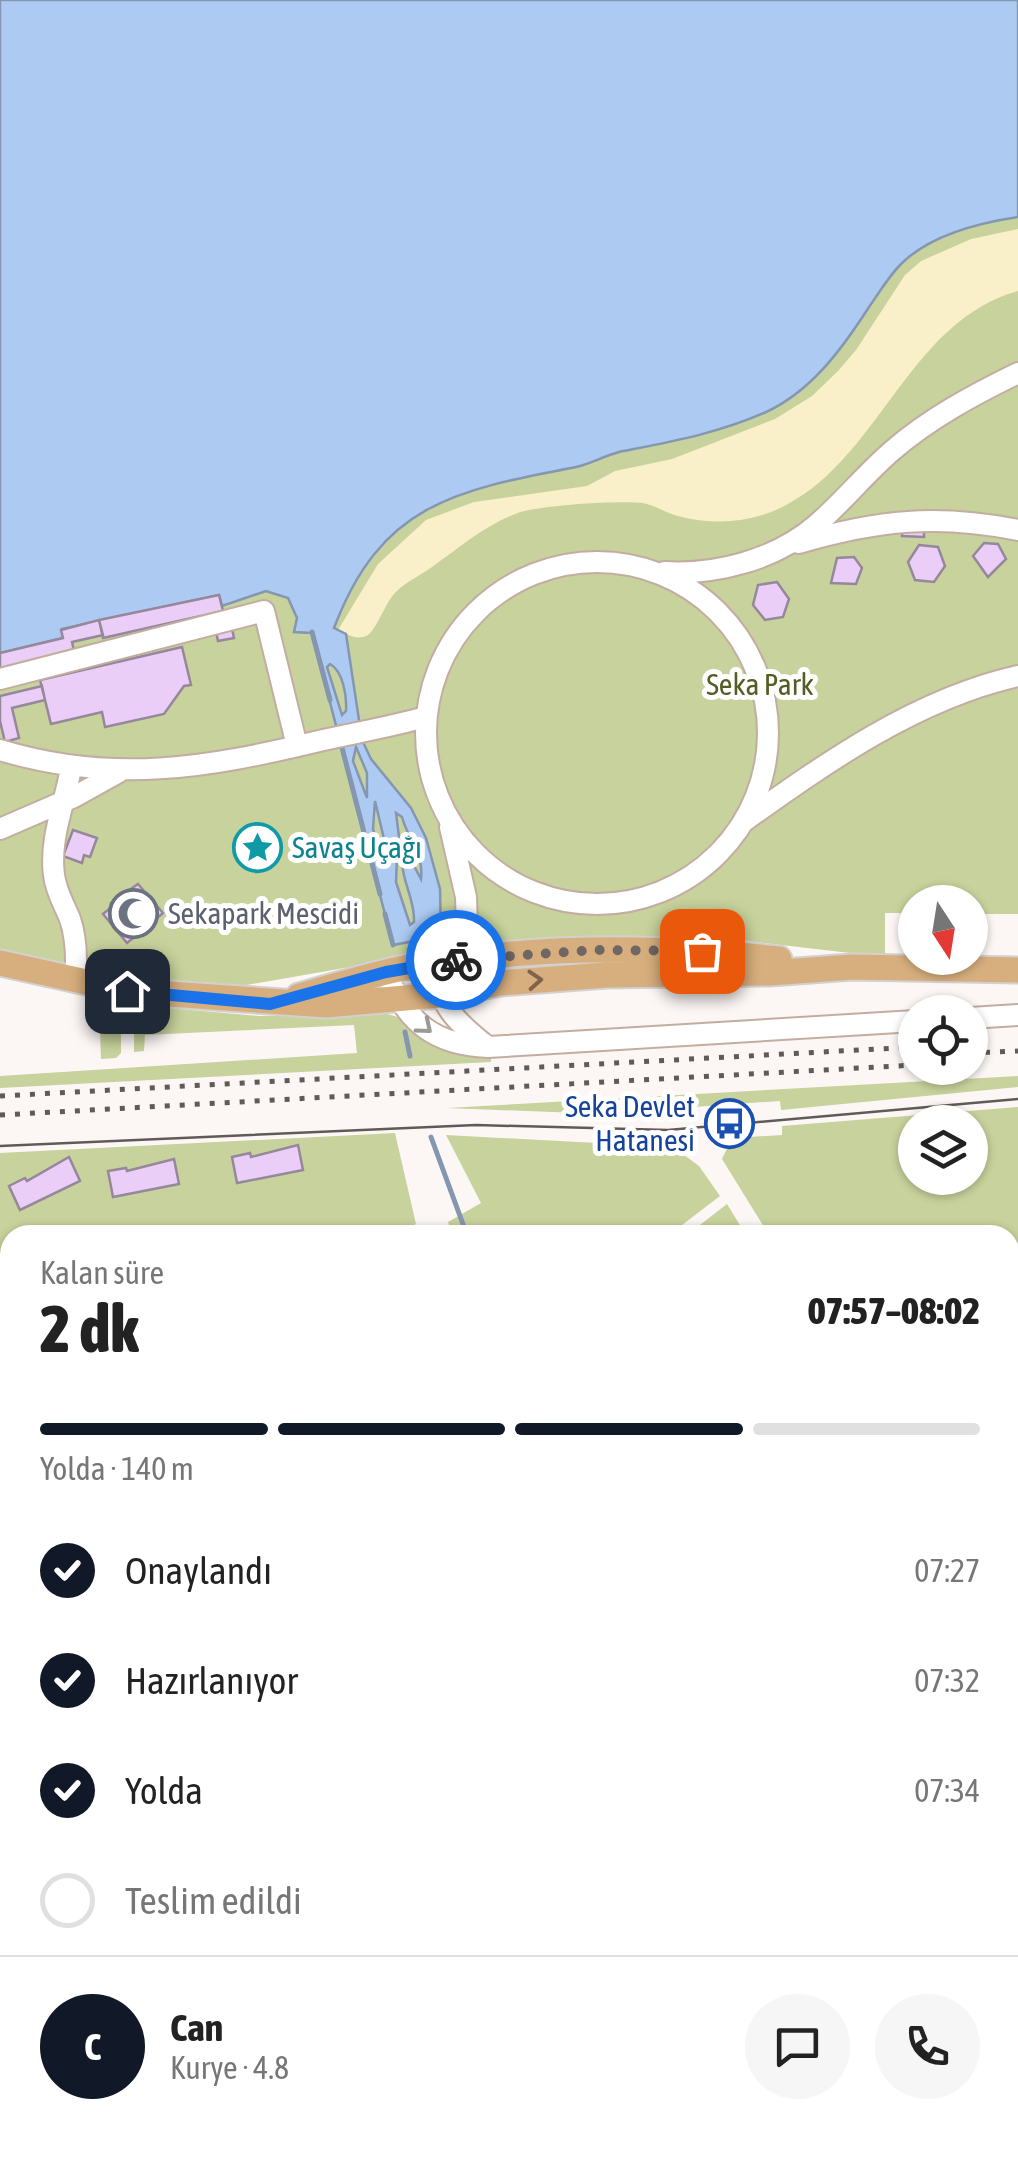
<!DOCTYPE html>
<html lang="tr">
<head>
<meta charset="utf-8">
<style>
  body { margin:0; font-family:"Asap Condensed",sans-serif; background:#f6f6f6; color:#222; height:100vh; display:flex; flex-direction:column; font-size:38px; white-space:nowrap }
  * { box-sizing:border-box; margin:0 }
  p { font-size:32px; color:#767676 }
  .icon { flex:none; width:55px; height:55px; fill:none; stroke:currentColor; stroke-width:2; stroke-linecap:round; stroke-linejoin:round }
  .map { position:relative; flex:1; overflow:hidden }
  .drawer { position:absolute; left:0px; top:1225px; width:1020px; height:932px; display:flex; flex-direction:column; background:#fff; border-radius:30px 30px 0 0; box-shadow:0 2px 8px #0004 }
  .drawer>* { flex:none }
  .needle { width:65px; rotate:168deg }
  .controls { position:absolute; left:898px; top:885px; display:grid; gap:20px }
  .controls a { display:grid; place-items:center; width:90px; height:90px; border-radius:50%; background:#fff; box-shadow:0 2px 8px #0004; font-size:50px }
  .pin { position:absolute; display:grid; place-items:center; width:85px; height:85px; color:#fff; margin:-42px; border-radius:20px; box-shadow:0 5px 15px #0006 }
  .courier { position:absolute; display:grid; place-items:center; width:100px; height:100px; margin:-50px; border:8px solid #1a73e8; border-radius:50%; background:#fff; color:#222; box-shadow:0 2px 12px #0007 }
  .summary em { font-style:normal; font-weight:800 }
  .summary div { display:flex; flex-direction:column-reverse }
  .summary { display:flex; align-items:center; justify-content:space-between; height:170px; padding:0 40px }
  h1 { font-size:65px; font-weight:800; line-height:75px }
  .bar { display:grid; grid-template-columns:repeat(4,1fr); gap:15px 10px; align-content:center; height:120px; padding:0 40px }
  .bar i { height:12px; border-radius:8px; background:#e0e0e0 }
  .bar .selected { background:#111827 }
  .bar p { grid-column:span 4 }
  .line { display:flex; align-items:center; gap:25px; padding:0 40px; border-top:2px solid #e0e0e0 }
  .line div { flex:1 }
  .round { display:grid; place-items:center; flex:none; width:105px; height:105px; border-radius:52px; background:#f6f6f6 }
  ol { padding:0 40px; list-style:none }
  li { display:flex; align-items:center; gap:30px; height:110px }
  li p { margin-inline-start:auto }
  li .icon { padding:10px; border-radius:50%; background:#111827; color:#fff; stroke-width:4 }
  li:last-child { color:#767676 }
  li i { width:55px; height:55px; border:5px solid #e0e0e0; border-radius:50% }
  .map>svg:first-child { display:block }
  .medical { fill:#fee9e4 }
  .green { fill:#c7d29c; fill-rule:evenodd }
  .sand { fill:#f9efc9 }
  .water { fill:#adcbf2; stroke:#8496b0; stroke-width:2.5; fill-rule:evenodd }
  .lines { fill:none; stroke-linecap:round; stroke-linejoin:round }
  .stream { stroke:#8496b0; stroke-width:5 }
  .building { fill:#ebcef7; stroke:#95889b; stroke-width:2.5 }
  .minor-casing { stroke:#c3ada1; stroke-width:24 }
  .major-casing { stroke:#d3d1d0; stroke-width:29 }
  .minor { stroke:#fff; stroke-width:20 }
  .major { stroke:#d7ae7d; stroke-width:25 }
  .tram { stroke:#625a57; stroke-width:2.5 }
  .rail { stroke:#625a57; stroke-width:5; stroke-dasharray:5 10; stroke-linecap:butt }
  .oneway { stroke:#7d644a }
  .oneway2 { stroke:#9c9896 }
  .done { stroke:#6f6764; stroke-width:10; stroke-dasharray:0 18 }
  .route { stroke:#1a73e8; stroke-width:12 }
  .labels { text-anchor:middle; stroke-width:10; stroke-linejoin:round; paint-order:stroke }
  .park-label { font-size:30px; fill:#545d23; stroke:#fff }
  .culture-label { font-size:30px; fill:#0d838f; stroke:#fff; text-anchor:start }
  .worship-label { font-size:30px; fill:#5b616d; stroke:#fff; text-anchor:start }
  .transit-label { font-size:30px; fill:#164399; stroke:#fff; text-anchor:end }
</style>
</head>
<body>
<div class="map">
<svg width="1018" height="2157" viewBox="0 0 1018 2157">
  <rect width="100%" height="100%" fill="#fcf7f5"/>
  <path class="medical" d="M1018 1657V1762L1010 1733V1659Z"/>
  <path class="green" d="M1018 217V914H970V902H915V913H885V957L739 940 571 937 419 955 235 987 146 981 76 970 0 951V653C73 625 142 611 219 595L222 605C242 599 272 580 290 601 298 611 297 621 295 632L334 629C383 505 455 490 575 467 590 464 604 456 618 453 669 442 716 434 764 413 811 392 842 349 869 307 879 293 888 277 900 265 930 235 978 223 1018 217Z
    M99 998 121 1008V1053L116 1058 101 1059Z
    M134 1005 259 1016 387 1014C430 1023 429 1064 491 1053V1062L0 1088V1076L357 1053 354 1025 145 1035 144 1051 134 1052Z
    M1018 1076V1087L781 1110 780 1101 679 1108 680 1117 447 1108Z
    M1018 1107V1413L1010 1415V1235H769L722 1159 732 1138 782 1135V1126ZM915 1122H970V1178H915Z
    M395 1133 416 1224 395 1235H10V1321L0 1318V1153Z
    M446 1135 673 1147 699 1166 720 1196 669 1235H452L448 1222 481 1203Z
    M727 1204 746 1235H687Z
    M0 1346 10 1347V1427L0 1422Z
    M0 1435 10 1440V1558L0 1565Z
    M0 1605 10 1609V1695L4 1699 10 1711 0 1716V1658L5 1655 0 1646Z
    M0 1953 5 1955 10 1964V2018L0 2023Z
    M10 2068V2148H105L111 2157H0V2073Z
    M282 2148H984L952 2157H265Z"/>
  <path class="sand" d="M1018 229V291C910 321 881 454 788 504 754 523 715 526 678 516 666 513 654 505 643 503 620 500 536 505 515 514 484 526 459 548 432 567 420 576 405 582 395 593 385 603 376 632 366 636 356 640 348 635 338 630L378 564 426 520 474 502 587 486 615 471 672 459 775 419 812 396 838 371 856 350 905 275 921 261 971 239Z"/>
  <path class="water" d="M0 0H1018V217C978 223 930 235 901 264 888 277 879 293 869 307 842 349 811 392 764 413 716 434 669 442 619 452 604 456 590 464 576 467 457 490 381 503 334 628L346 634 362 740 371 759 411 808 426 838 440 889 441 936 393 945 312 633 294 632 297 618 288 598 266 591 222 606 219 595 62 629 63 638 0 653ZM330 664C343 671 347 696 346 711L342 715 327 667ZM356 747 367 773V798L353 761ZM375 801 384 839V863L373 829ZM396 813 402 817C408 840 424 853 421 879L399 837ZM397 858 402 862C403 884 415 900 414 922L410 925 396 882Z"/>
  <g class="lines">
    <path class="stream" d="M312 632 330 700
      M340 740 380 894
      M385 914 393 945
      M405 1032 410 1056
      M431 1137 467 1235"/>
  </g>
  <path class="building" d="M903 527H924V537L902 536Z
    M984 543 998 544 1006 559 988 577 973 556Z
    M919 545 938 547 945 566 934 582 915 580 908 562Z
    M854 557 862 568 856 584 831 583 837 558Z
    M777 582 789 599 783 617 765 620 753 605 758 585Z
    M219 595 223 611 103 638 99 620Z
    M99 620 103 635 72 642 74 651 0 669V653L63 638 61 630Z
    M231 624 234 638 218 641 215 627Z
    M182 647 191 685 184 686 164 714 105 727 102 712 51 724 40 680Z
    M42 686 45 700 12 708 19 738 5 742 0 721V696Z
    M73 830 97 838 90 857 84 855 82 863 63 856Z
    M138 884 163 913 127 943 103 914 113 906 111 903Z
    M298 1145 303 1170 237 1183 232 1157 250 1153 251 1157Z
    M69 1157 80 1181 20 1210 9 1186 25 1178 27 1181Z
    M174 1159 179 1184 113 1197 108 1171 126 1168 127 1171Z
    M1018 1508V1556L1010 1526V1510Z
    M0 1734 3 1739 10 1735V1841L0 1844Z
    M1010 1961 1018 1969V2013L1010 2019Z
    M194 2148H237L219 2157H199Z"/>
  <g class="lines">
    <defs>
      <path id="minor" d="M799 543C878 520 937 514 1018 530
        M426 733a171 171 0 1 1 342 0a171 171 0 1 1-342 0Z
        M664 572C716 575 775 560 816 525 843 502 866 473 893 450 930 418 975 394 1018 373
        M0 679 264 611 297 746
        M0 750C113 784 207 768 319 741 354 733 390 727 425 717
        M71 768C65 803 49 839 54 875 56 892 64 904 70 919 77 940 77 960 75 981
        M743 822C827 762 916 699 1018 676
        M450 827 466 897 468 958
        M0 829 74 797 119 772
        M431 963C442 1007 453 1020 488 1047
        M386 972C406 1022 434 1045 488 1047L915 1021
        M970 1018 1018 1015
        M1010 1626 1018 1624
        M1010 1766 1018 1793
        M985 2157 1018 2148"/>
      <path id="major" d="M0 963 127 991 326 1005 439 995 500 983 606 975 770 973 852 967 1018 970
        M299 996C339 985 378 972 419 965 538 946 660 946 779 959"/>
    </defs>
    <use href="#minor" class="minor-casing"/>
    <use href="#major" class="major-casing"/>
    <use href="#minor" class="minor"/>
    <use href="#major" class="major"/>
    <path class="tram" d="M0 1146 476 1125 668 1130 1018 1099"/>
    <path class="rail" d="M970 1053 1018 1051
      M0 1096 915 1047
      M0 1115 915 1065"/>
  </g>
  <defs><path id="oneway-chevron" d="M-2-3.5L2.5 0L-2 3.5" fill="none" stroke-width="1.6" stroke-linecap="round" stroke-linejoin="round" transform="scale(2.5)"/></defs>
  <use class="oneway" href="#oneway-chevron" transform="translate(535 980) rotate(-4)"/>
  <use class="oneway2" href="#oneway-chevron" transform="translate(425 1027) rotate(40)"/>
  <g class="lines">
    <path class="done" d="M456 960 595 950 702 951"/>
    <path class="route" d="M127 991 270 1004 386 972 456 960"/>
  </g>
  <defs>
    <symbol id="sight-ring" viewBox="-11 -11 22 22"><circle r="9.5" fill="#fff" stroke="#0f9aa8" stroke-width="1.5"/><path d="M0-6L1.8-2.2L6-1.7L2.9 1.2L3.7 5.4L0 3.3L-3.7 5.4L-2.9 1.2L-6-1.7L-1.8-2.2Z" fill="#0f9aa8"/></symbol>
    <symbol id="mosque-ring" viewBox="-11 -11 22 22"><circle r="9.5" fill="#fff" stroke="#6b7280" stroke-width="1.5"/><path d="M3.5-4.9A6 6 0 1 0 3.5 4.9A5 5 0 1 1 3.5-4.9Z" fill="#6b7280"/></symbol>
    <symbol id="bus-ring" viewBox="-11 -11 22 22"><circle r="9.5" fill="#fff" stroke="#1a4fb4" stroke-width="1.5"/><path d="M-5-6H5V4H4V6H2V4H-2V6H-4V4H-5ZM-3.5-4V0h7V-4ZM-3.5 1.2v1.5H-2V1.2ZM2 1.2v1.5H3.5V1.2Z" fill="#1a4fb4"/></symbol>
  </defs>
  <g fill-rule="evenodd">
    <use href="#sight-ring" x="230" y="820" width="55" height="55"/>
    <use href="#mosque-ring" x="106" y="886" width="55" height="55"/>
    <use href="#bus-ring" x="702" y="1096" width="55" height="55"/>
  </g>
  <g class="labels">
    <g class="park-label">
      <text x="760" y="695">Seka Park</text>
    </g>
    <g class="culture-label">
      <text x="292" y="858">Savaş Uçağı</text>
    </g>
    <g class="worship-label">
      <text x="168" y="924">Sekapark Mescidi</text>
    </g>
    <g class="transit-label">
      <text x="695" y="1117">Seka Devlet<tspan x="695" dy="34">Hatanesi</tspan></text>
    </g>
  </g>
</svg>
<div class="controls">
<a><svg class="needle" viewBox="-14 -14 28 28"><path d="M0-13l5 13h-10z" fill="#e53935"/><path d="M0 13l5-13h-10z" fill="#767676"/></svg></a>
<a><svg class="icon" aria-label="locate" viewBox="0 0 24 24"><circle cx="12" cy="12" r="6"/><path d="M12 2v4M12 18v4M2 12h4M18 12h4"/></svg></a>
<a><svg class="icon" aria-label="layers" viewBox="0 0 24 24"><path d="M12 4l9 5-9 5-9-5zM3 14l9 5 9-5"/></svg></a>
</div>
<div class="pin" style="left:702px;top:951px;background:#ea580c"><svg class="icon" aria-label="bag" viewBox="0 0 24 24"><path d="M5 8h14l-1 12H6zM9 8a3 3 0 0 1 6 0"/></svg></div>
<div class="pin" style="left:127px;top:991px;background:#1f2937"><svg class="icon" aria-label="home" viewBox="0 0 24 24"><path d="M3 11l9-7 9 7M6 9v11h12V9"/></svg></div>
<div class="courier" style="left:456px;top:960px"><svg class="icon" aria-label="bike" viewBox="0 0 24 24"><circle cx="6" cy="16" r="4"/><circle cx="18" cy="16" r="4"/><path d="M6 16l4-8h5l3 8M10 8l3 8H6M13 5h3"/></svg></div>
<section class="drawer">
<div class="summary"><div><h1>2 dk</h1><p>Kalan süre</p></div><em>07:57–08:02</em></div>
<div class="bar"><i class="selected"></i><i class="selected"></i><i class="selected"></i><i></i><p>Yolda · 140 m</p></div>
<ol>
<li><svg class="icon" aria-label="check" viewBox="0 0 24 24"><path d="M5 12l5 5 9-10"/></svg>Onaylandı<p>07:27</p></li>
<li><svg class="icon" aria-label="check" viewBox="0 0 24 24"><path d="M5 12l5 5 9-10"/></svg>Hazırlanıyor<p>07:32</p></li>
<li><svg class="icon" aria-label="check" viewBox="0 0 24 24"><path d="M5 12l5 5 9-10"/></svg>Yolda<p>07:34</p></li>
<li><i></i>Teslim edildi</li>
</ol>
<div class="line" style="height:180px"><b class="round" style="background:#111827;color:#fff">C</b><div><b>Can</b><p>Kurye · 4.8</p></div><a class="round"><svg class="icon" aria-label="chat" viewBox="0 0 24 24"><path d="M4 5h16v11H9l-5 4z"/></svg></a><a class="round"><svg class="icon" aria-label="phone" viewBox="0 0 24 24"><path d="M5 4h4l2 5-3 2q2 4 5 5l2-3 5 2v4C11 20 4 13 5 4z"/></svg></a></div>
</section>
</div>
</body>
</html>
